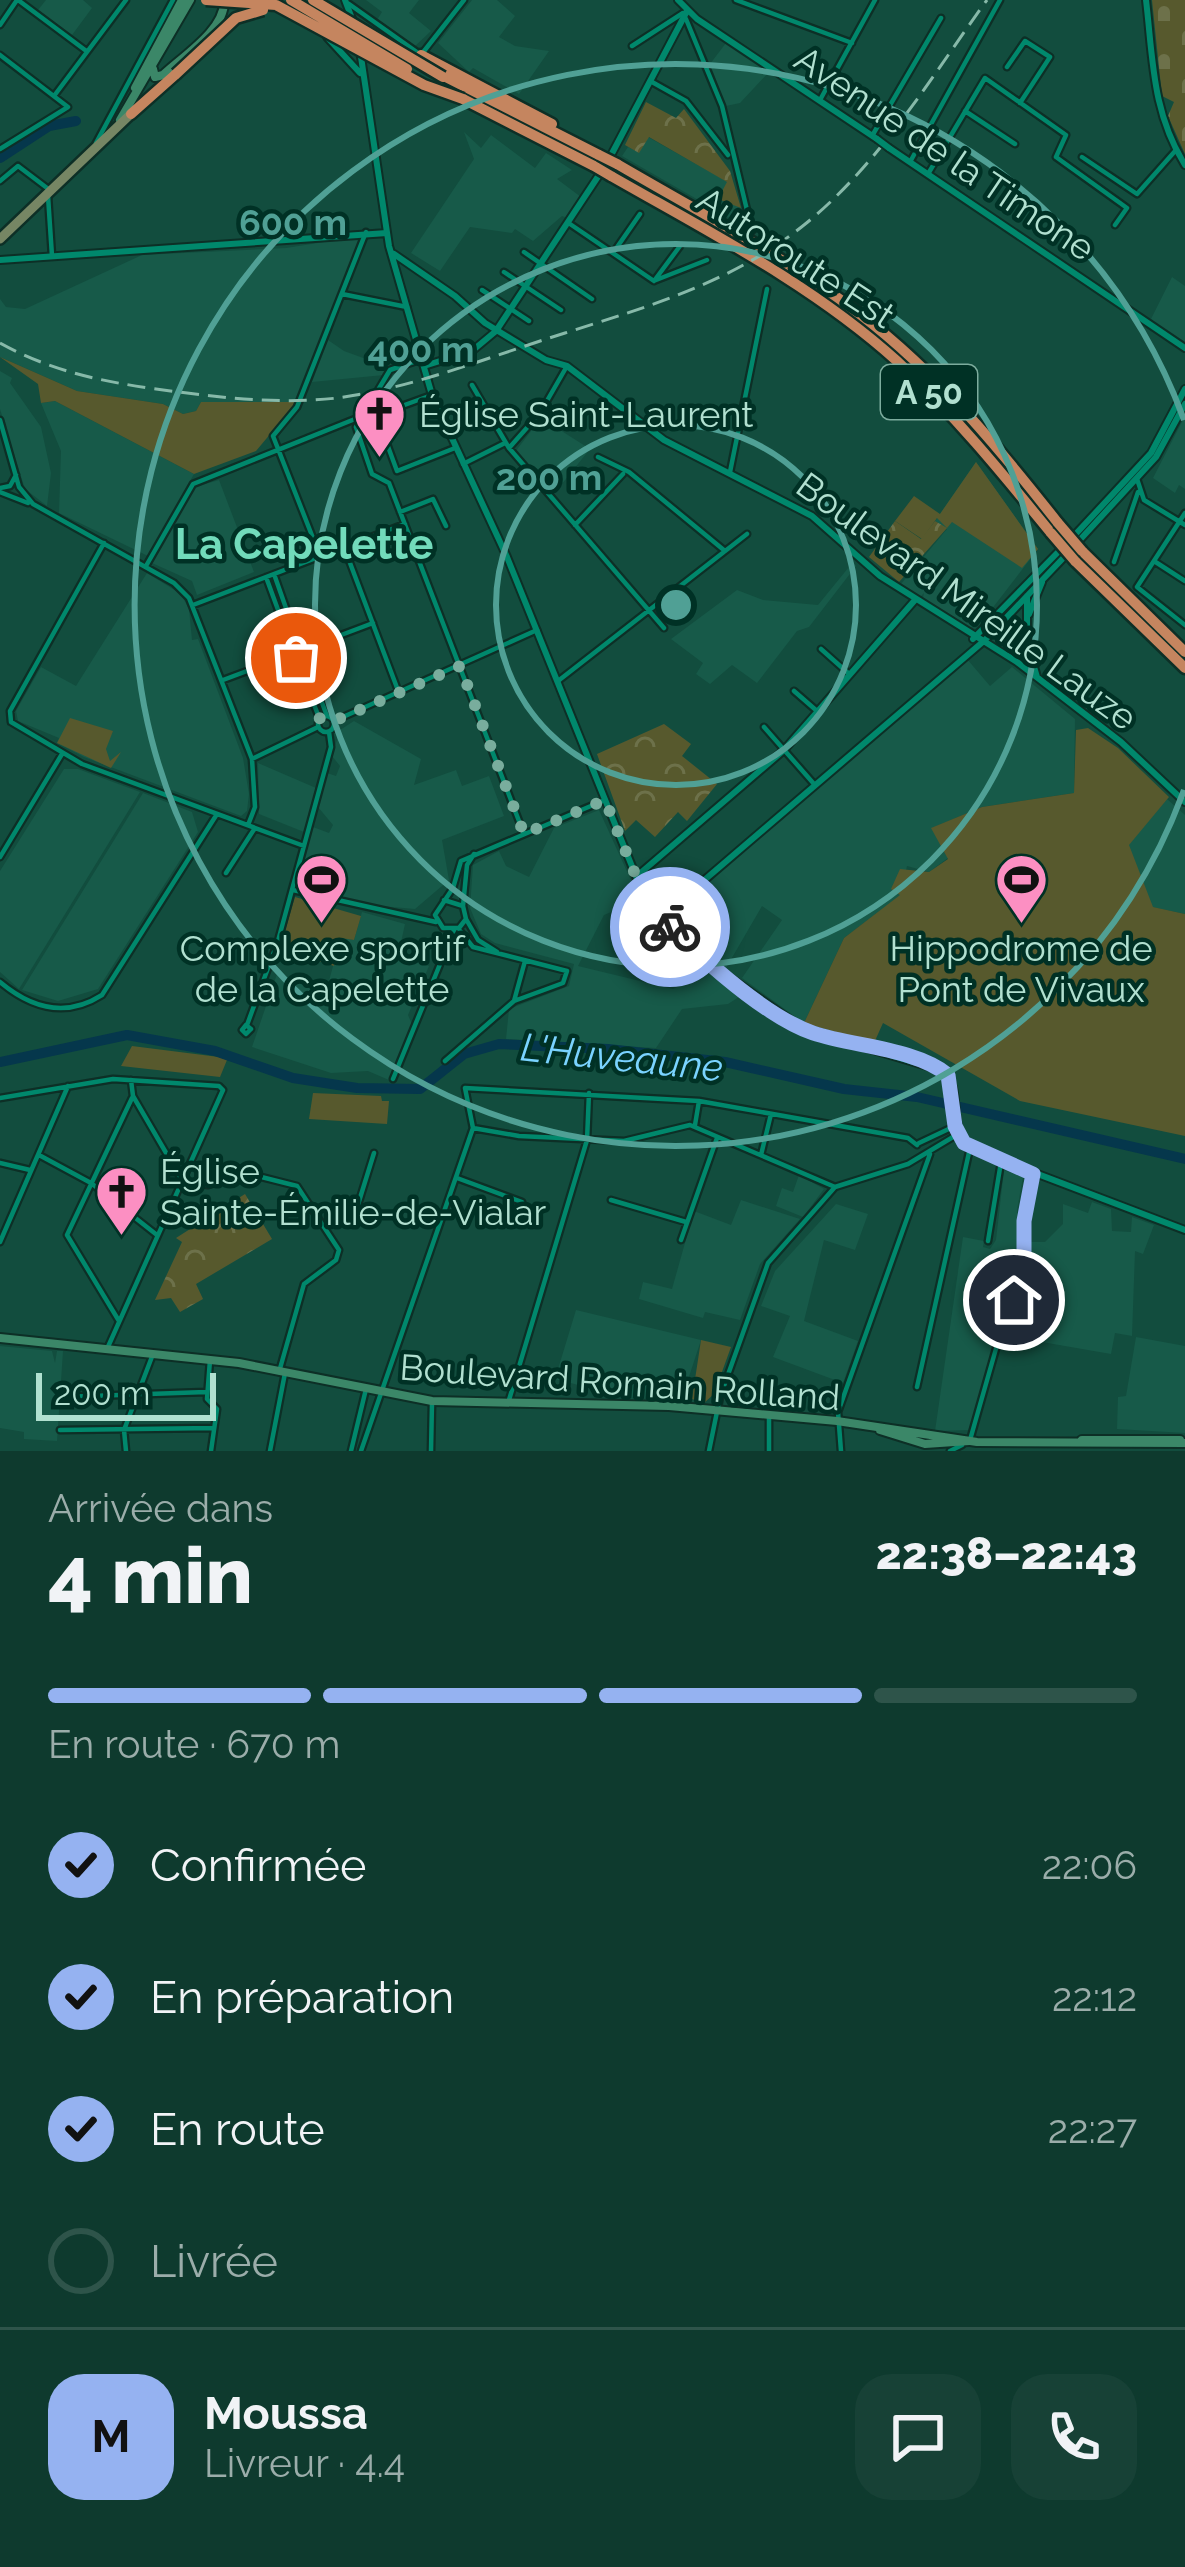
<!DOCTYPE html>
<html lang="fr">
<head>
<meta charset="utf-8">
<style>
  body { margin:0; font-family:Raleway,sans-serif; background:#174136; color:#f1f3f6; height:100vh; display:flex; flex-direction:column; font-size:45px; white-space:nowrap }
  * { box-sizing:border-box; margin:0 }
  p { font-size:39px; color:#9badaa }
  .icon { flex:none; width:66px; height:66px; fill:none; stroke:currentColor; stroke-width:2; stroke-linecap:round; stroke-linejoin:round }
  .map { position:relative; height:1451px; overflow:hidden }
  .side { display:flex; flex-direction:column; background:#0e3a2e; flex:1 }
  .side>* { flex:none }
  .scale { position:absolute; left:36px; bottom:30px; width:180px; box-sizing:border-box; padding-left:12px; border:6px solid #b1e0d0; border-top:0; font-size:33px; line-height:42px; white-space:nowrap; color:#b1e0d0; -webkit-text-stroke:9px #003125; paint-order:stroke }
  .pin { position:absolute; display:grid; place-items:center; width:102px; height:102px; color:#fff; margin:-51px; border:6px solid #fff; border-radius:50%; box-shadow:0 3px 12px #0007 }
  .courier { position:absolute; display:grid; place-items:center; width:120px; height:120px; margin:-60px; border:9px solid #95b2f1; border-radius:50%; background:#fff; color:#222; box-shadow:0 3px 15px #0007 }
  .overview em { font-style:normal; font-weight:800 }
  .overview div { display:flex; flex-direction:column-reverse }
  .overview { display:flex; align-items:center; justify-content:space-between; height:204px; padding:0 48px }
  h1 { font-size:78px; font-weight:800; line-height:90px }
  .bar { display:grid; grid-template-columns:repeat(4,1fr); gap:18px 12px; align-content:center; height:144px; padding:0 48px }
  .bar i { height:15px; border-radius:9px; background:#2e544a }
  .bar .current { background:#95b2f1 }
  .bar p { grid-column:span 4 }
  .line { display:flex; align-items:center; gap:30px; padding:0 48px; border-top:3px solid #2e544a }
  .line div { flex:1 }
  .round { display:grid; place-items:center; flex:none; width:126px; height:126px; border-radius:36px; background:#174136 }
  ol { padding:0 48px; list-style:none }
  li { display:flex; align-items:center; gap:36px; height:132px }
  li p { margin-inline-start:auto }
  li .icon { padding:12px; border-radius:50%; background:#95b2f1; color:#111; stroke-width:4 }
  li:last-child { color:#9badaa }
  li i { width:66px; height:66px; border:6px solid #2e544a; border-radius:50% }
  .map>svg:first-child { display:block }
  .built { fill:#175a49 }
  .green { fill:#57592d }
  .cemetery { fill:url(#cemetery-stones) }
  .park { fill:url(#park-crowns) }
  .lines { fill:none; stroke-linecap:round; stroke-linejoin:round }
  .river { stroke:#05374c; stroke-width:10 }
  .minor-casing { stroke:#0d2f26; stroke-width:9 }
  .tertiary-casing { stroke:#0d2f26; stroke-width:10 }
  .secondary-casing { stroke:#0d2f26; stroke-width:12 }
  .primary-casing { stroke:#0d2f26; stroke-width:14 }
  .motorway-casing { stroke:#0d2f26; stroke-width:15 }
  .minor { stroke:#00886c; stroke-width:4.5 }
  .tertiary { stroke:#00886c; stroke-width:6 }
  .secondary { stroke:#3b8768; stroke-width:8 }
  .primary { stroke:#768664; stroke-width:9 }
  .motorway { stroke:#c5855f; stroke-width:10 }
  .rail { stroke:#87b9a9; stroke-width:3; stroke-dasharray:18 9; stroke-linecap:butt }
  .tertiary-bridge-casing { stroke:#0d2f26; stroke-width:10; stroke-linecap:butt }
  .motorway-bridge-casing { stroke:#0d2f26; stroke-width:15; stroke-linecap:butt }
  .tertiary-bridge { stroke:#00886c; stroke-width:6 }
  .motorway-bridge { stroke:#c5855f; stroke-width:10 }
  .done { stroke:#79ad9d; stroke-width:12; stroke-dasharray:0 21.6 }
  .route { stroke:#95b2f1; stroke-width:15 }
  .ring { fill:none; stroke:#50a095; stroke-width:6 }
  .labels { text-anchor:middle; stroke-width:9; stroke-linejoin:round; paint-order:stroke }
  .shield { fill:#003125; stroke:#7cac9d; stroke-width:3 }
  .shield-label { font-size:33px; font-weight:bold; fill:#b1e0d0 }
  .street-label { font-size:36px; fill:#b1e0d0; stroke:#003125 }
  .poi-label { font-size:36px; fill:#b1e0d0; stroke:#003125; text-anchor:start }
  .water-label { font-size:39px; font-style:italic; fill:#7ad3ff; stroke:#003125 }
  .quarter-label { font-size:42px; font-weight:bold; fill:#72dbbb; stroke:#003125 }
  .centre { fill:#50a095; stroke:#003125; stroke-width:6 }
  .ring-label { font-size:36px; text-anchor:middle; font-weight:bold; fill:#50a095; stroke:#003125; stroke-width:9; stroke-linejoin:round; paint-order:stroke }
</style>
</head>
<body>
<div class="map">
<svg width="1185" height="1451" viewBox="0 0 1185 1451">
  <defs>
    <pattern id="cemetery-stones" width="16" height="16" patternUnits="userSpaceOnUse" patternTransform="scale(3)"><rect width="16" height="16" fill="#57592d"/><path d="M2 7V4a2 2 0 0 1 4 0v3zM10 15v-3a2 2 0 0 1 4 0v3z" fill="#6d714a"/></pattern>
    <pattern id="park-crowns" width="20" height="18" patternUnits="userSpaceOnUse" patternTransform="scale(3)"><rect width="20" height="18" fill="#57592d"/><path d="M2 6a3 3 0 1 1 6 0M12 15a3 3 0 1 1 6 0" fill="none" stroke="#6d714a"/></pattern>
  </defs>
  <rect width="100%" height="100%" fill="#124d3e"/>
  <path class="built" d="M46 0H83L92 8 72 35 38 10Z
    M366 0H419L409 13 431 31 413 48 377 20 382 12Z
    M472 0H497L515 16 499 37 515 46 549 51 519 94 473 68 469 72 438 43Z
    M726 43 769 72 740 103 726 106 710 64Z
    M464 132 481 148 491 135 535 168 546 153 572 170 557 179 581 197 567 218 562 216 533 241 515 229 512 233 470 227 440 271 411 253 474 159Z
    M648 137 728 182 747 228 622 156 628 147 639 152Z
    M362 236 297 402H201L196 411 183 414 163 404 77 391 0 357V299L6 307 25 309 142 255 286 248Z
    M1172 277 1185 286V342L1151 319Z
    M328 340 344 351 388 367 384 375 312 382Z
    M0 371 12 378 10 383 41 427 51 473 47 506 25 489 0 409Z
    M55 401 194 474 148 556 59 513 61 451 41 403Z
    M1185 416V489L1179 485 1175 493 1153 478Z
    M541 418 590 449 553 495 515 452Z
    M976 462 1038 549 984 619 968 629 923 598 924 593 920 597 901 584 947 529 935 521Z
    M219 480 254 572 197 595 192 581 152 563 195 487Z
    M853 562 856 566 809 627 797 631 757 683 732 665 710 684 696 674 703 663 671 639 737 590 763 600 818 605Z
    M147 573 181 594 189 609 192 640 198 639 243 758 249 794 247 811 241 816 84 757 57 743 59 738 18 721 16 711 41 667 76 686Z
    M967 659 990 686 1012 667 1075 719 1074 793 982 807 932 828 948 858 929 872 907 866 901 895 844 938 804 1023 742 978 782 920 762 906 726 968 686 933 701 918 682 906Z
    M354 721 421 759 414 785 456 770 462 786 489 776 504 816 442 840 449 880 415 909 370 905 297 886 313 827 329 833 333 825 318 807 327 773 336 776 340 766 332 756 340 730Z
    M258 763 316 788 304 832 259 814Z
    M64 769H78L140 792 19 989 0 972V871Z
    M143 793 192 812 198 832 98 989 58 1001 22 990Z
    M1167 799 1185 815V914L1152 907 1128 845Z
    M599 810 640 900 604 915 578 966 673 989 710 972 742 995 728 1004 682 1009 656 1048 506 1039 509 1009 569 986 574 964 495 943 481 934 470 908 473 865 499 851 506 866 529 877 554 828Z
    M362 912 405 924 398 956 429 966 408 1015 413 1027 389 1080 368 1071 331 1073 252 1047 277 974 327 988 341 937 354 940Z
    M1004 1170 1023 1177 1017 1210 1021 1292 1006 1298 997 1352 971 1430 935 1431 963 1237 984 1241 983 1247 990 1249 996 1240Z
    M799 1175 824 1189 803 1217 776 1206 782 1188 793 1192Z
    M741 1200 800 1219 760 1264 740 1320 705 1312 703 1318 639 1299 643 1282 672 1289 694 1211 731 1225Z
    M1092 1202 1111 1209 1112 1231 1131 1232 1132 1217 1154 1225 1143 1254 1135 1251 1132 1336 1115 1333 1111 1354 1008 1336 1014 1305 1029 1297V1286L1039 1281 1040 1274 1029 1272V1242H1045L1063 1224V1204L1088 1213Z
    M836 1204 868 1214 855 1250 824 1240 804 1321 858 1341 843 1383 773 1357 790 1316 761 1306 775 1271Z
    M576 1310 701 1340 683 1395 666 1391 664 1399 621 1396 555 1379Z
    M1136 1337 1185 1346V1433L1117 1429 1118 1397 1126 1396Z
    M0 1346 52 1351 55 1363 57 1351H63L57 1441 24 1439V1432L0 1428Z"/>
  <path class="green" d="M0 357 77 391 163 404 183 414 196 411 201 402H297L256 451 194 474 55 401 41 403 38 384Z
    M976 462 1038 549 1022 568 952 522 947 528 937 518 922 539 895 521 914 496 940 514Z
    M70 718 113 731 106 749 110 761 121 752 111 768 57 743Z
    M1088 728 1118 748 1169 797 1129 845 1153 907 1185 914V1136L1020 1101 883 1023 874 1043 804 1023 844 938 900 895 891 889 900 869 929 872 948 859 931 828 982 807 1074 793 1076 730Z
    M295 897 361 916 354 940 341 938 334 966 280 948Z
    M132 1046 219 1057 227 1060 220 1077 121 1066Z
    M313 1093 381 1096 382 1101H389L387 1124 309 1119Z
    M701 1340 731 1347 714 1394 704 1403 692 1399Z"/>
  <path class="cemetery" d="M1152 0H1185V154L1168 116 1174 102 1162 96Z"/>
  <path class="park" d="M646 102 676 118 684 109 730 171 741 208 718 199 727 182 649 137 639 153 625 145Z
    M895 521 921 539 935 521 947 528 899 582 869 557Z
    M664 724 691 744 682 756 717 784 687 821 678 812 655 837 636 820 625 831 597 754Z
    M245 1194 272 1239 196 1284 203 1299 180 1312 171 1298 155 1300 182 1242 176 1238Z"/>
  <g class="lines">
    <path class="river" d="M0 158 49 126 76 121
      M0 1062 127 1035 215 1051 293 1078 357 1088 420 1089 464 1054 499 1044 608 1049 725 1062 844 1089 917 1097 1185 1159"/>
    <defs>
      <path id="minor" d="M18 0 85 50
        M736 0 852 43
        M349 4 421 55 464 0
        M686 19 722 106 752 231
        M0 25 17 0
        M632 46 683 13
        M0 55 68 107 0 149
        M1007 67 1025 41 1050 57 1020 103
        M652 82 686 101 728 155
        M54 96 126 0
        M820 100 875 0
        M965 111 1015 144
        M872 136 941 18
        M96 143 173 0
        M1082 157 1137 194 1176 150
        M910 162 1000 0
        M928 174 985 78 1066 135 1056 157 1127 208 1115 225
        M0 181 18 166 51 191
        M48 196 52 256
        M570 224 654 281
        M524 252 592 299
        M613 253 640 214
        M504 272 561 310
        M656 280 707 260
        M654 281 680 246
        M482 290 529 321
        M342 294 407 307
        M472 385 509 448 664 628
        M372 403 397 471
        M377 415 432 395
        M0 420 19 487 33 504 174 583 189 598 252 759 255 807 248 825
        M356 427 390 370 422 359
        M356 427 372 474 389 483
        M356 427 378 419
        M509 448 540 413 567 366
        M598 457 629 472 725 551
        M463 464 505 443
        M397 471 455 448
        M730 472 767 289
        M1137 479 1144 500 1185 525
        M389 483 524 834
        M0 488 10 486 16 475
        M0 492 28 503
        M400 512 433 499 446 526
        M1185 513 1137 587 1185 625
        M575 525 623 474
        M104 543 10 711 11 722 82 764 304 846
        M344 547 399 693
        M320 556 273 436 297 407 366 232
        M1154 561 1185 581
        M1114 562 1138 492
        M146 566 193 484 365 415
        M274 574 299 645
        M266 577 292 648
        M193 605 405 524
        M304 649 294 646 292 654 299 658 304 649 373 623
        M821 649 848 673
        M304 655 327 716
        M296 658 320 720
        M223 680 290 655
        M558 681 747 534
        M794 691 817 711
        M318 724a8 8 0 1 1 16 0a8 8 0 1 1-16 0Z
        M334 721 537 630
        M764 727 814 784
        M252 759 318 727
        M0 857 62 754
        M226 873 255 828
        M293 890 436 922
        M444 900 463 906 466 919 459 928H443L435 915 453 888 461 861 605 800
        M463 906 467 865 474 854
        M466 919 478 940 497 952
        M0 982C31 1008 66 1018 102 995L217 814
        M514 1001 525 961
        M246 1025 251 1029 246 1034 242 1030Z
        M247 1025 278 941 331 747 329 732
        M445 1061 514 1001 563 983 567 971 473 947 460 931
        M393 1079 454 930
        M131 1080 133 1096 183 1182 208 1185 242 1172 297 1186 339 1250 336 1260 304 1284 279 1372
        M0 1098 113 1079 219 1086 223 1090 107 1349
        M695 1125 699 1101
        M473 1128 519 1136 624 1141 690 1125 835 1187
        M919 1143 955 1126
        M39 1155 91 1183 157 1235
        M761 1155 771 1114
        M0 1163 30 1170
        M457 1178 522 1202
        M611 1200 686 1222
        M356 1211 374 1153
        M681 1240 717 1138
        M988 1241 1001 1162
        M0 1242 68 1086
        M119 1321 67 1235 132 1098
        M210 1360 207 1399 217 1409 211 1451
        M917 1387 970 1148
        M62 1397 206 1392
        M509 1400 587 1140 589 1093
        M60 1430 214 1428
        M970 1440 1007 1310 1024 1291V1221L1033 1174
        M126 1451 124 1430 153 1354
        M270 1451 285 1373
        M351 1451 366 1389
        M361 1451 473 1128 465 1088 699 1101 908 1138 917 1145
        M431 1451 432 1403
        M709 1451 720 1397 768 1263 835 1187 908 1164 958 1134
        M769 1451V1415
        M841 1451 838 1412 930 1154
        M950 1451 962 1445"/>
      <path id="tertiary" d="M345 0 354 24
        M678 0 697 19 877 139
        M1146 0C1153 59 1152 112 1185 165
        M327 37 360 73
        M360 50 389 246 432 395 507 557 646 901 705 960 803 1029 944 1071C965 1095 945 1127 972 1149L1185 1230
        M889 148 1185 348
        M608 161 687 11
        M394 254 455 296 485 323 546 360 567 366 664 440 812 516 880 576 1017 662 1121 742 1185 802
        M0 260 387 233
        M424 366 472 351 496 331 601 172
        M1072 538 1151 453 1185 389
        M1077 543 1156 457 1185 404
        M1027 596V643L1037 677
        M1029 614 1042 582
        M973 639 1063 547
        M637 876 784 750 915 600
        M660 918 985 640 1068 553"/>
      <path id="secondary" d="M153 69 155 77 163 75C183 56 225 30 224 1
        M135 88 182 0
        M120 120 190 0
        M0 1338 239 1363 432 1401 669 1406 837 1421 977 1442 1185 1443
        M880 1430 925 1444 969 1441
        M1082 1440H1180"/>
      <path id="primary" d="M0 239 135 110"/>
      <path id="motorway" d="M421 55 552 124
        M438 73 599 155
        M463 99 594 166
        M131 114 176 74
        M617 164C699 212 786 257 861 315 938 374 999 448 1058 523
        M611 176C709 232 813 285 897 361 954 414 1002 473 1051 533
        M1082 551 1185 652
        M1075 561 1185 668"/>
    </defs>
    <use href="#minor" class="minor-casing"/>
    <use href="#tertiary" class="tertiary-casing"/>
    <use href="#secondary" class="secondary-casing"/>
    <use href="#primary" class="primary-casing"/>
    <use href="#motorway" class="motorway-casing"/>
    <use href="#minor" class="minor"/>
    <use href="#tertiary" class="tertiary"/>
    <use href="#secondary" class="secondary"/>
    <use href="#primary" class="primary"/>
    <use href="#motorway" class="motorway"/>
    <path class="rail" d="M0 343C51 371 99 381 156 389 216 397 276 405 337 398 414 388 491 356 565 333 650 306 733 282 804 225 879 165 931 77 987 0"/>
    <defs>
      <path id="tertiary-bridge" d="M877 139 889 148"/>
      <path id="motorway-bridge" d="M206 0 276 5 424 85 463 99
        M291 0 407 69
        M313 0 443 77
        M176 74 236 18 263 10
        M599 155 617 164
        M594 166 611 176
        M1058 523 1082 551
        M1051 533 1075 561"/>
    </defs>
    <use href="#tertiary-bridge" class="tertiary-bridge-casing"/>
    <use href="#motorway-bridge" class="motorway-bridge-casing"/>
    <use href="#tertiary-bridge" class="tertiary-bridge"/>
    <use href="#motorway-bridge" class="motorway-bridge"/>
  </g>
  <g class="lines">
    <path class="done" d="M296 658 320 719 334 721 460 666 524 834 605 800 646 901 670 927"/>
    <path class="route" d="M670 927C705 961 767 1017 813 1033 855 1047 914 1048 948 1075L955 1126 964 1143 1033 1174 1024 1221V1291L1014 1300"/>
  </g>
  <g class="ring">
    <circle cx="676" cy="605" r="180"/>
    <circle cx="676" cy="605" r="361"/>
    <path d="M1184 790A541 541 0 1 1 1184 420"/>
  </g>
  <defs>
    <symbol id="church-pin" viewBox="-11 -11 22 30"><path d="M0 17L-7.5 6A9.5 9.5 0 1 1 7.5 6Z" fill="#fc8fc2" stroke="#003125"/><path d="M-1.2-6h2.4v3.5h3.3v2.4h-3.3V6h-2.4V-.1h-3.3v-2.4h3.3Z" fill="#111"/></symbol>
    <symbol id="stadium-pin" viewBox="-11 -11 22 30"><path d="M0 17L-7.5 6A9.5 9.5 0 1 1 7.5 6Z" fill="#fc8fc2" stroke="#003125"/><path d="M0-5a6.5 5 0 1 0 0 10a6.5 5 0 1 0 0-10ZM-3.5-1.8h7v3.6h-7Z" fill="#111"/></symbol>
  </defs>
  <g fill-rule="evenodd">
    <use href="#church-pin" x="350" y="384" width="59" height="81"/>
    <use href="#stadium-pin" x="292" y="850" width="59" height="81"/>
    <use href="#stadium-pin" x="992" y="850" width="59" height="81"/>
    <use href="#church-pin" x="92" y="1162" width="59" height="81"/>
  </g>
  <g class="labels">
    <rect class="shield" x="881" y="365" width="96" height="54" rx="9"/>
    <g class="shield-label">
      <text x="929" y="404">A 50</text>
    </g>
    <g class="street-label">
      <text transform="translate(945 153) rotate(34)" y="13">Avenue de la Timone</text>
      <text transform="translate(796 257) rotate(33)" y="13">Autoroute Est</text>
      <text transform="translate(967 601) rotate(36)" y="13">Boulevard Mireille Lauze</text>
      <text transform="translate(620 1382) rotate(4)" y="13">Boulevard Romain Rolland</text>
    </g>
    <g class="poi-label">
      <text x="419" y="427">Église Saint-Laurent</text>
      <text x="322" y="961" text-anchor="middle">Complexe sportif<tspan x="322" dy="41">de la Capelette</tspan></text>
      <text x="1021" y="961" text-anchor="middle">Hippodrome de<tspan x="1021" dy="41">Pont de Vivaux</tspan></text>
      <text x="160" y="1184">Église<tspan x="160" dy="41">Sainte-Émilie-de-Vialar</tspan></text>
    </g>
    <g class="water-label">
      <text transform="translate(622 1057) rotate(6)" y="14">L'Huveaune</text>
    </g>
    <g class="quarter-label">
      <text x="304" y="559">La Capelette</text>
    </g>
  </g>
  <circle cx="676" cy="605" r="18" class="centre"/>
  <g class="ring-label">
    <text x="293" y="235">600 m</text>
    <text x="421" y="362">400 m</text>
    <text x="549" y="490">200 m</text>
  </g>
</svg>
<div class="scale">200 m</div>
<div class="pin" style="left:296px;top:658px;background:#ea580c"><svg class="icon" aria-label="bag" viewBox="0 0 24 24"><path d="M5 8h14l-1 12H6zM9 8a3 3 0 0 1 6 0"/></svg></div>
<div class="pin" style="left:1014px;top:1300px;background:#1f2937"><svg class="icon" aria-label="home" viewBox="0 0 24 24"><path d="M3 11l9-7 9 7M6 9v11h12V9"/></svg></div>
<div class="courier" style="left:670px;top:927px"><svg class="icon" aria-label="bike" viewBox="0 0 24 24"><circle cx="6" cy="16" r="4"/><circle cx="18" cy="16" r="4"/><path d="M6 16l4-8h5l3 8M10 8l3 8H6M13 5h3"/></svg></div>
</div>
<section class="side">
<div class="overview"><div><h1>4 min</h1><p>Arrivée dans</p></div><em>22:38–22:43</em></div>
<div class="bar"><i class="current"></i><i class="current"></i><i class="current"></i><i></i><p>En route · 670 m</p></div>
<ol>
<li><svg class="icon" aria-label="check" viewBox="0 0 24 24"><path d="M5 12l5 5 9-10"/></svg>Confirmée<p>22:06</p></li>
<li><svg class="icon" aria-label="check" viewBox="0 0 24 24"><path d="M5 12l5 5 9-10"/></svg>En préparation<p>22:12</p></li>
<li><svg class="icon" aria-label="check" viewBox="0 0 24 24"><path d="M5 12l5 5 9-10"/></svg>En route<p>22:27</p></li>
<li><i></i>Livrée</li>
</ol>
<div class="line" style="height:216px"><b class="round" style="background:#95b2f1;color:#111">M</b><div><b>Moussa</b><p>Livreur · 4.4</p></div><a class="round"><svg class="icon" aria-label="chat" viewBox="0 0 24 24"><path d="M4 5h16v11H9l-5 4z"/></svg></a><a class="round"><svg class="icon" aria-label="phone" viewBox="0 0 24 24"><path d="M5 4h4l2 5-3 2q2 4 5 5l2-3 5 2v4C11 20 4 13 5 4z"/></svg></a></div>
</section>
</body>
</html>
